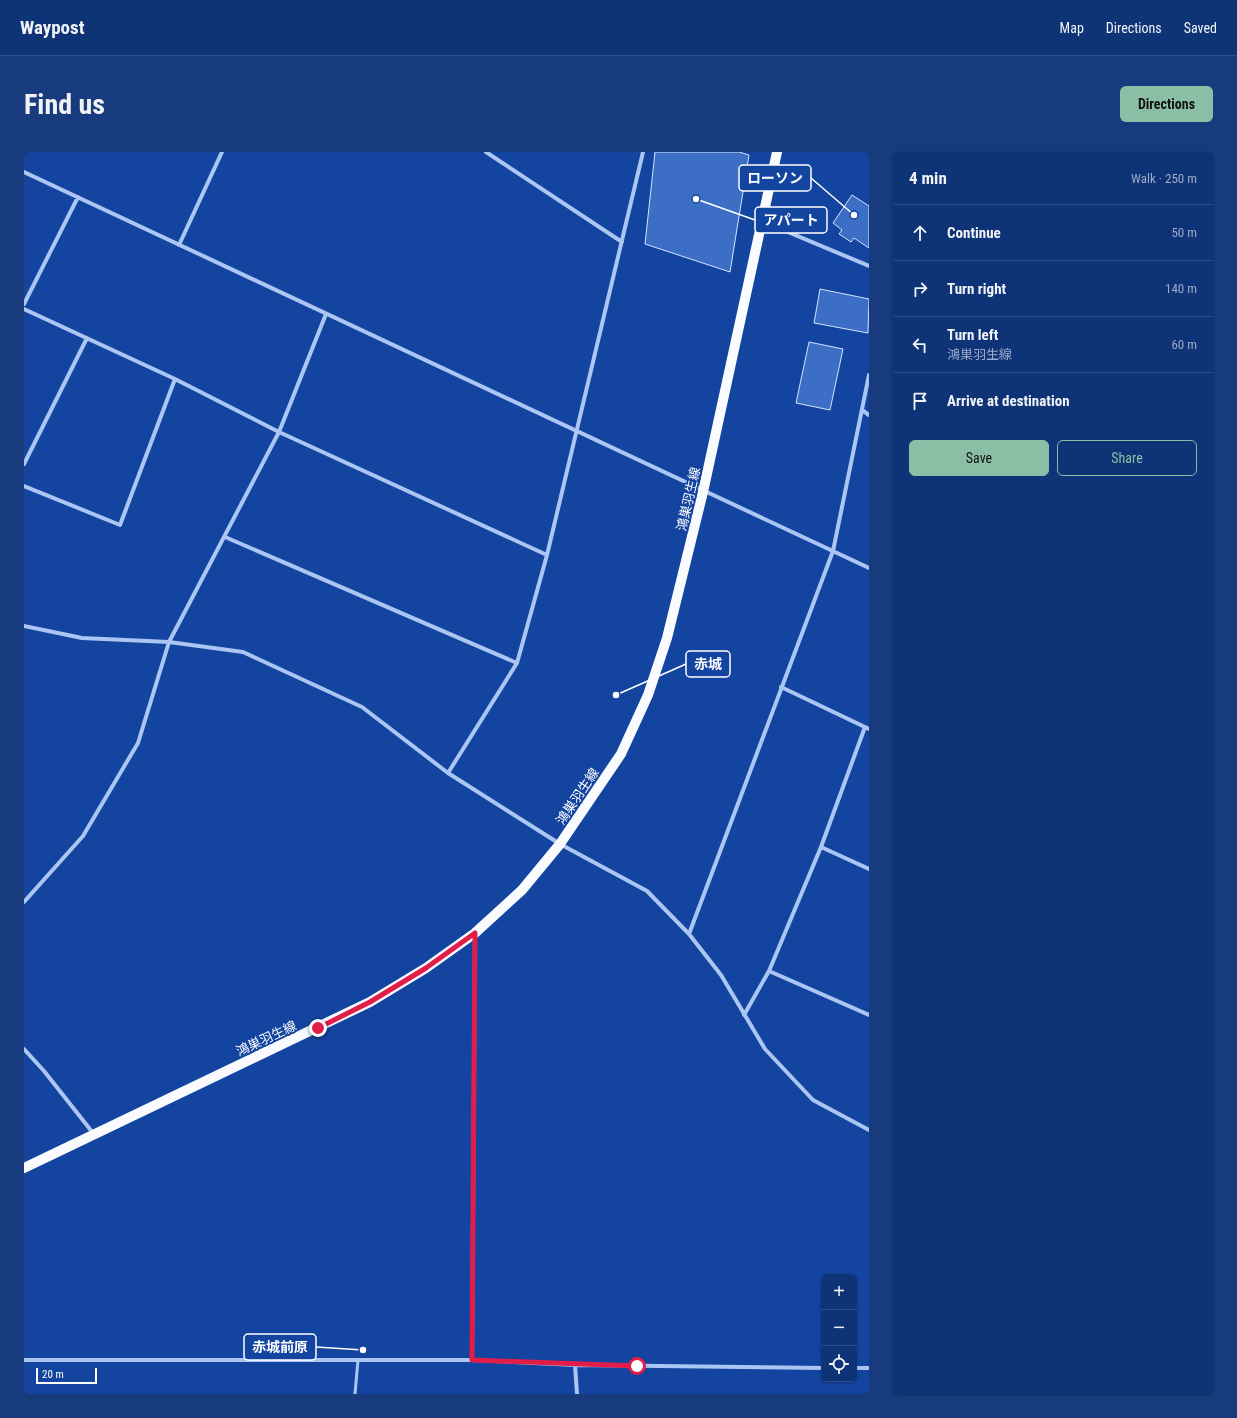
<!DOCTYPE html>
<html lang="en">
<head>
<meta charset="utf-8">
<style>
	body { margin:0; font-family:"Roboto Condensed","Noto Sans JP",sans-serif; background:#173b7c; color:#f1f3f6 }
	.controls { position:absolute; right:12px; bottom:12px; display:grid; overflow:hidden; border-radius:6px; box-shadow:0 1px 3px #0004 }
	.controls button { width:36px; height:36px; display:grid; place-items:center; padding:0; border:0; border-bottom:1px solid #2e4e89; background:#0e3377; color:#f1f3f6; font:20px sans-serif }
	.scale { position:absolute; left:12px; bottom:10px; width:61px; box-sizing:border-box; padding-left:4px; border:2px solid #fff; border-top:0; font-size:11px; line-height:14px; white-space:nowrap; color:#fff; -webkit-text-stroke:3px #13449f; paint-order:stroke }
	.stop { position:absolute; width:12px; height:12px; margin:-9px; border:3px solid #e11d48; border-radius:50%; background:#fff }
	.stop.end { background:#e11d48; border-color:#fff; box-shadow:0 1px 4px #0008 }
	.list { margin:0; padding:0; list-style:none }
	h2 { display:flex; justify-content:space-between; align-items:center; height:52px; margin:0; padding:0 16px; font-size:17px }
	h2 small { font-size:13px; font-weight:400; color:#9baac6 }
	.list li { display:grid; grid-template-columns:26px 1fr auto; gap:12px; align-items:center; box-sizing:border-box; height:56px; padding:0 16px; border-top:1px solid #2e4e89 }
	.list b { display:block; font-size:15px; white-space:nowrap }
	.list p { margin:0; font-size:13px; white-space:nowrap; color:#9baac6 }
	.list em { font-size:13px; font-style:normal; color:#9baac6 }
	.actions { display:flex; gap:8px; padding:12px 16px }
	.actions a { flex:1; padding:9px 0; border:1px solid #8abfa5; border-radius:6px; text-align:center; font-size:14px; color:#8abfa5 }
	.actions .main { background:#8abfa5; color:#111 }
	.icon { flex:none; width:22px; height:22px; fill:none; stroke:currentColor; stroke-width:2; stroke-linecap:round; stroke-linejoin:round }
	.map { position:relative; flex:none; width:845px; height:1242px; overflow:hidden; border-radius:6px }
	header { display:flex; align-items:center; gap:24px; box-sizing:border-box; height:56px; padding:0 20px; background:#0e3377; border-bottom:1px solid #2e4e89 }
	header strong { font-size:19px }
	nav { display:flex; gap:22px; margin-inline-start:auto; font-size:14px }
	.intro { display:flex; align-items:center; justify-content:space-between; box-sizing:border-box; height:96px; padding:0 24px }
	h1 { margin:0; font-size:28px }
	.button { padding:10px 18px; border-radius:6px; background:#8abfa5; color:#111; font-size:14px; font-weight:700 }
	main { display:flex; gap:24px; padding:0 24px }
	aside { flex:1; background:#0e3377; border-radius:6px; box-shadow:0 1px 3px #0004 }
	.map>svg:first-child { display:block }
	.building { fill:#3d6ec6; stroke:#d4e3fd }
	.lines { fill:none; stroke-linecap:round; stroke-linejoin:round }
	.lane { stroke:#acc6f4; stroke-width:3 }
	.street { stroke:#acc6f4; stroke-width:4 }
	.primary { stroke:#f9fbff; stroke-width:10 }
	.route { stroke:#e11d48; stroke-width:5 }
	.labels { text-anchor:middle; stroke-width:3.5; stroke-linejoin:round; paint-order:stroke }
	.street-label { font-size:13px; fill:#fff; stroke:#13449f }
	.leader { fill:none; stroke:#fff; stroke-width:1.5 }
	.callout-dot { fill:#fff; stroke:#13449f; stroke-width:1.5 }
	.callout { fill:#13449f; stroke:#fff; stroke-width:1.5 }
	.callout-label { font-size:14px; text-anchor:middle; font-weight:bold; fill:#fff }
</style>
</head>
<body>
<header>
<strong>Waypost</strong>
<nav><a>Map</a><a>Directions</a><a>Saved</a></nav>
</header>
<div class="intro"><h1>Find us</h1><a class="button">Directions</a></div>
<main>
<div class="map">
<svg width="845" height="1242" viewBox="0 0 845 1242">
	<rect width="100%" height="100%" fill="#13449f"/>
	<path class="building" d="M631,0H715L725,3L706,120L621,92Z
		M828,43L845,54V96L830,86L827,90L815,82L818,78L809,71Z
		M796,137L845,147L844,181L790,171Z
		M785,190L819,197L806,258L772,251Z"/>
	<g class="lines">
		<path class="lane" d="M331,1242L334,1208"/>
		<path class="street" d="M462,0L598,90
			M0,20L845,416
			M738,69L845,114
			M155,93L198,0
			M0,152L54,45
			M0,157L151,227L255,280L523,403
			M838,258L845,263
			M0,312L63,186
			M0,334L96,373L151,227
			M201,385L493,511
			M0,474L58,486L145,490L219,500L338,555L424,621L536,692L623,739L665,782L697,823L741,897L789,948L845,978
			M757,535L845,577
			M424,621L493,511L523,403L619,0
			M797,695L845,717
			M0,750L59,684L114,591L145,490L255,280L302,162
			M665,782L809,399L845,223
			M745,819L845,863
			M720,863L745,819L797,695L841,575
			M0,897L20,919L69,981
			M0,1208H448L551,1213L800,1216
			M448,1208L451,783
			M551,1213L553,1242
			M830,1216H845"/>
		<path class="primary" d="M0,1016L346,850L402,816L451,781L498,738L536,692L597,602L624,543L643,486L679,340L753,0"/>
	</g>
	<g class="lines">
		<path class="route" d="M294,876L346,850L402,816L451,781L448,1208L613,1214"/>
	</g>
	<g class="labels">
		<g class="street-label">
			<text transform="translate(664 347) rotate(-77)" y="5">鴻巣羽生線</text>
			<text transform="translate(553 644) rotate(-56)" y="5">鴻巣羽生線</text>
			<text transform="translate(242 886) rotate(-25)" y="5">鴻巣羽生線</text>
		</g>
	</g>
	<path class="leader" d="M830 63L787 26M672 47L731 68M592 543L662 512M339 1198L292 1195"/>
	<g class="callout-dot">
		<circle cx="830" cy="63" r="4"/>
		<circle cx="672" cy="47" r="4"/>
		<circle cx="592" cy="543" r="4"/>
		<circle cx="339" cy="1198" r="4"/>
	</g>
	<g class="callout">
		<rect x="715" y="13" width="72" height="26" rx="4"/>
		<rect x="731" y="55" width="72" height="26" rx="4"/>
		<rect x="662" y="499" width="44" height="26" rx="4"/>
		<rect x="220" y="1182" width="72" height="26" rx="4"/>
	</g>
	<g class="callout-label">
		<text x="751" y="31">ローソン</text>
		<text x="767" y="73">アパート</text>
		<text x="684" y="517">赤城</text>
		<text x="256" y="1200">赤城前原</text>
	</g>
</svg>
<div class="controls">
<button>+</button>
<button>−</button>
<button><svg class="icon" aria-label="locate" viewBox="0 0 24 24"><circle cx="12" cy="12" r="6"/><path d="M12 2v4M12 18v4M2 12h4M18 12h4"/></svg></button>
</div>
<div class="scale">20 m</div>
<div class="stop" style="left:613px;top:1214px"></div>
<div class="stop end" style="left:294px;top:876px"></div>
</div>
<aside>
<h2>4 min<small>Walk · 250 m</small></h2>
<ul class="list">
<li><svg class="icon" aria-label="ahead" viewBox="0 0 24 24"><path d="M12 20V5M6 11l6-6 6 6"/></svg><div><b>Continue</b></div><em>50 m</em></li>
<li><svg class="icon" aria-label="right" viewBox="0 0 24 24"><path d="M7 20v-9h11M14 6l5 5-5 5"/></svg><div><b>Turn right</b></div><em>140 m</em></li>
<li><svg class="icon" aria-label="left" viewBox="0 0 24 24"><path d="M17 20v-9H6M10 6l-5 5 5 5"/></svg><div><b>Turn left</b><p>鴻巣羽生線</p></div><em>60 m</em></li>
<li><svg class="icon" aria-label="arrive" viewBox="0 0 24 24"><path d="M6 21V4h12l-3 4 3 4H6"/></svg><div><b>Arrive at destination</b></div></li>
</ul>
<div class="actions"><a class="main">Save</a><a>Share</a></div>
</aside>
</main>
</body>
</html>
